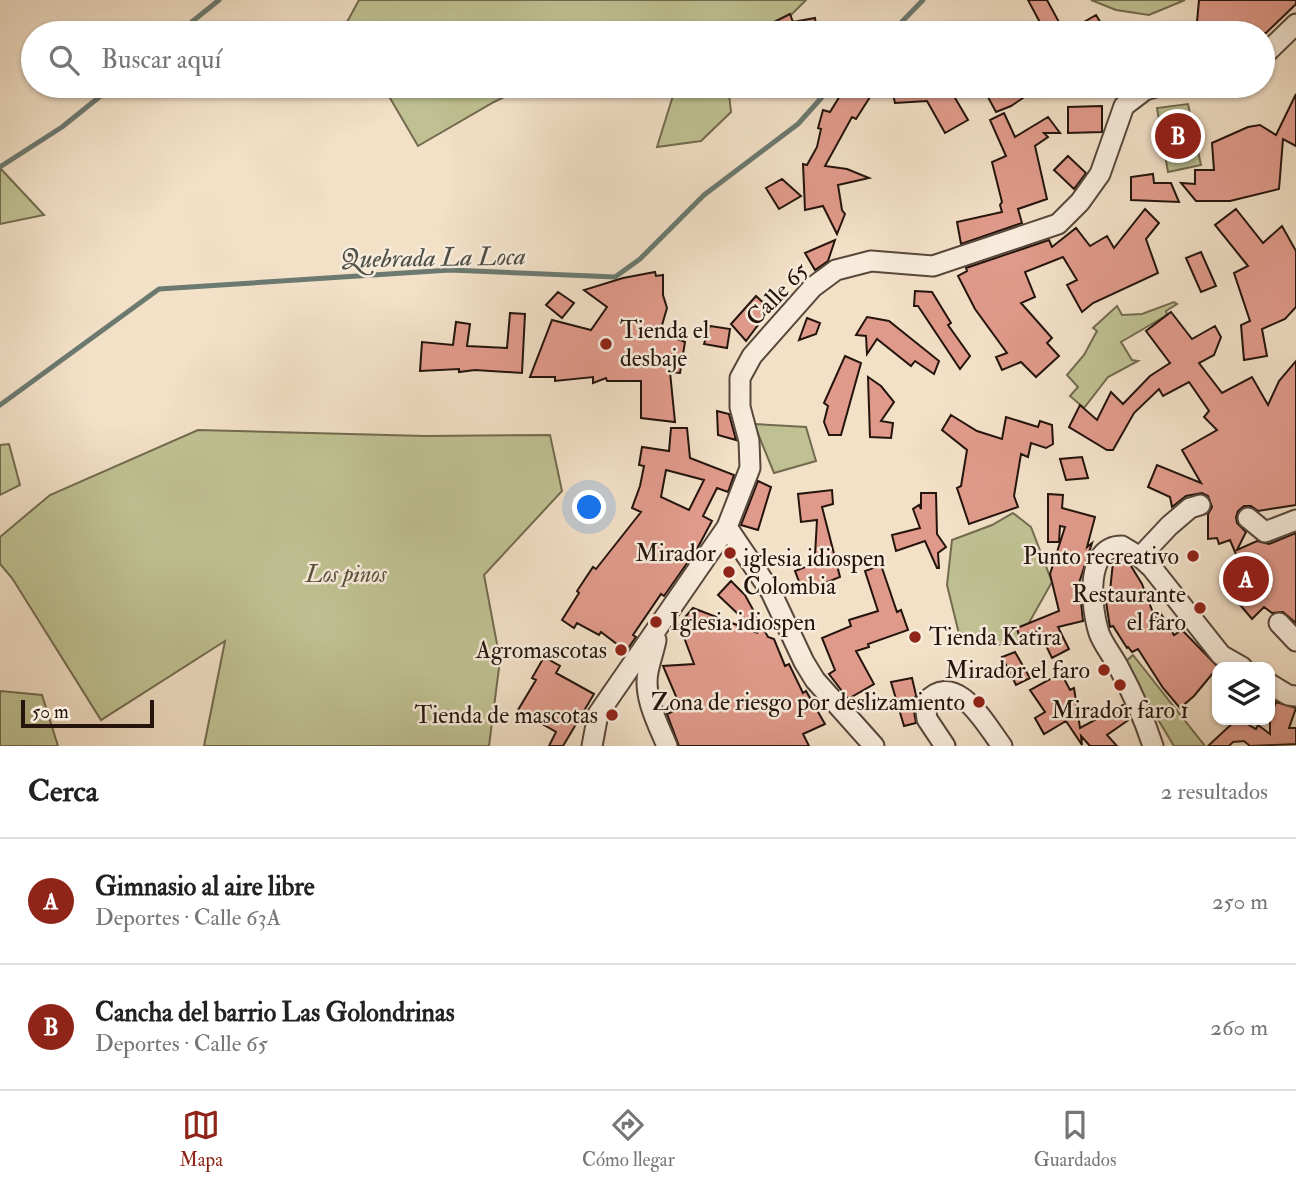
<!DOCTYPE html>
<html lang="es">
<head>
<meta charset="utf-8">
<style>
	body { margin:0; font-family:"IM FELL Double Pica",serif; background:#f6f6f6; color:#222 }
	.controls { position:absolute; right:21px; bottom:21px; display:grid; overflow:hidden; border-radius:14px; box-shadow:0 2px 5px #0004 }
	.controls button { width:63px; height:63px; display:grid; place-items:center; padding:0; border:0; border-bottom:2px solid #e0e0e0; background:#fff; color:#222; font:35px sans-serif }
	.scale { position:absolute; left:21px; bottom:18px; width:133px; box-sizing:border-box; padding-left:7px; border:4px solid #24140c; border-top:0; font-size:19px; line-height:24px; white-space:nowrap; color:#24140c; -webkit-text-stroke:5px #f7ebdb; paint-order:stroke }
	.you { position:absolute; left:590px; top:508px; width:24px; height:24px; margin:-18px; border:5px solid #fff; border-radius:50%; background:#1a73e8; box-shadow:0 0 0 10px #1a73e833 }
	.badge { display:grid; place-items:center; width:46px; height:46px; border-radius:50%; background:#8f2418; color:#fff; font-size:23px; font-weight:700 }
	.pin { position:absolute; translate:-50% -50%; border:4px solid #fff; box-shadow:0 2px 7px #0006 }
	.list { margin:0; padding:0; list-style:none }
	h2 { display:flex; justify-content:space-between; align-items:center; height:91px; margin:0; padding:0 28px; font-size:30px }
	h2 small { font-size:23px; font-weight:400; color:#767676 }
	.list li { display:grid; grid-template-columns:46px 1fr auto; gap:21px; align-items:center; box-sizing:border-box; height:126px; padding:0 28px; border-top:2px solid #e0e0e0 }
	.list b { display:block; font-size:26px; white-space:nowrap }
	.list p { margin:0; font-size:23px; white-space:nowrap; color:#767676 }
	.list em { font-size:23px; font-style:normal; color:#767676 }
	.icon { flex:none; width:38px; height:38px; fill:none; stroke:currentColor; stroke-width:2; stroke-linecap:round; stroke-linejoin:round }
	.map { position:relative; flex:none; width:1296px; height:746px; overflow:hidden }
	.search { position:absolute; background:#fff; box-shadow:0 2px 5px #0004; left:21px; right:21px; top:21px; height:77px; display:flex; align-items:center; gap:18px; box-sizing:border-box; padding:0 24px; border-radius:38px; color:#767676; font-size:26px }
	.sheet { height:343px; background:#fff }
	nav { display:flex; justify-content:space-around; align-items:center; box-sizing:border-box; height:98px; border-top:2px solid #e0e0e0; background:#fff; font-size:19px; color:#767676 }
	nav a { display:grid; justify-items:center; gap:4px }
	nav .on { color:#8f2418 }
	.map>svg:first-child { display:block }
	.green { fill:#bfc192; stroke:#726a4f; stroke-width:2 }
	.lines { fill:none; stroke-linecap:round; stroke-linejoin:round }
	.stream { stroke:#6b7970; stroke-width:5 }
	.building { fill:#e09a8b; stroke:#24140c; stroke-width:2; fill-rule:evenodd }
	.street-casing { stroke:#58473b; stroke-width:23 }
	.street { stroke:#f7ebdb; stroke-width:19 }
	.poi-dot { fill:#8f2418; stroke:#f7ebdb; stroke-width:2.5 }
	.labels { text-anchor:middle; stroke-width:5; stroke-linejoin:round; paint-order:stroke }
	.street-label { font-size:24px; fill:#24140c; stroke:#f7ebdb }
	.poi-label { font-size:24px; fill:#24140c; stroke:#f7ebdb; text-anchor:end }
	.park-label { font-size:24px; font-style:italic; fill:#5a513b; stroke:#f7ebdb }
	.water-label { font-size:26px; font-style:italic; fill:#4e4f46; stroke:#f7ebdb }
</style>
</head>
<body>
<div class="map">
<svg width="1296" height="746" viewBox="0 0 1296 746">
	<rect width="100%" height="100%" fill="#f2e0c7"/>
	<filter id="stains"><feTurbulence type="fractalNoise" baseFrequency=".00286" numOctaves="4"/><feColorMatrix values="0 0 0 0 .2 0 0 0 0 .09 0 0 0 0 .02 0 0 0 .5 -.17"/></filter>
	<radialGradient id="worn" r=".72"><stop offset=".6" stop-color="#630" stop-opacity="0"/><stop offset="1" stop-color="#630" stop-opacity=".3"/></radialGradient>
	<path class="green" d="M359,0H806L774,32L721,30V33H353L347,22Z
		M1091,0H1185L1149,15L1116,10Z
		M383,86H527L494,102L418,146Z
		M676,86H728L731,112L701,141L657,147Z
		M1188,104L1201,165L1168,172L1157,108Z
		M0,168L44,215L0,224Z
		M1174,302L1177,304L1166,311L1167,315L1121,342L1132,360L1138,361L1108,377L1084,408L1070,396L1078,387L1067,375L1084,355L1097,331L1093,328L1117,306L1122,315L1142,314Z
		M754,424L806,427L816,461L774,473Z
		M198,430L425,436L550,435L562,491L484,575L500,660L489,746H204L225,641L101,720L12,578L0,564V537L50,495Z
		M9,444L20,485L0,495V445Z
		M1013,513L1031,527L1052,582L1017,644L962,646L947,585L952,540L992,525Z
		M1133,655L1205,746H1174L1124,663Z
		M0,691L42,695L58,746H0Z"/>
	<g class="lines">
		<path class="stream" d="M178,33L219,0
			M891,33L923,0
			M0,167L62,127L113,86
			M0,405L159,289L450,270L615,277L640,259L704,195L798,124L832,86"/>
	</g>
	<path class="building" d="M1028,0H1047L1060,24L1045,32Z
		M1199,0H1296V4L1266,33H1196Z
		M790,14L793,22L815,18L817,33H771V26L775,25L774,22Z
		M1096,15L1107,33H1065Z
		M846,86H877L856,119L852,117L825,166L847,169L869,178L838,185L842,210L845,214L837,234L823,206L805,210L803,164L807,165L817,147L821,129L818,128L823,110L830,112Z
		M891,86H948L968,120L945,133L927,101L895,103Z
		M982,86H1041L1011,106L996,112Z
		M1296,94V146L1283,139L1279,189L1230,201H1196L1181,183L1195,184V170H1214L1212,143L1248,127L1260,125L1276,135Z
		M1102,106V132L1068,133V107Z
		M1004,113L1015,137L1048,117L1060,133H1044L1048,137L1035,146L1047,199L1018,209L1022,223L961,244L957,222L1002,212L1000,205L1002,202L992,162L1006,156L990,120Z
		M1068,156L1086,173L1074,189L1054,170Z
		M1153,174L1154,183H1171L1179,202L1131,200V177Z
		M782,179L801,196L779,209L766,188Z
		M1145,209L1159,223L1146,239L1158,273L1093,303L1082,312L1067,285L1077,280L1063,257L1025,272L1035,297L1021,303L1052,338L1047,343L1059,356L1036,377L1021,362L1002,370L996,357L1007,353L975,309L958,276L967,271L966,268L1049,240L1052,247L1076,228L1090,246L1107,236L1114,248Z
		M1236,209L1263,243L1282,226L1296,251V307L1285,319L1262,329L1267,356L1244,360L1241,325L1250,321L1234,273L1248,266L1215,225Z
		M835,240L828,261L815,270L805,253Z
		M1201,252L1216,286L1201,292L1186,258Z
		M655,272L656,276L663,275V295L667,308L660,332L685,342L680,373L670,372L675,422L641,418V381H607L606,378L593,383V377L555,381V377H530L552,320L591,330L607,307L584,290L623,278Z
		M915,291L932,292L951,323L948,325L970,356L960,369L918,306H914Z
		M558,292L574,303L562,318L546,305Z
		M756,296L770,309L746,341L731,324Z
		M1171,312L1192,339L1215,326L1221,337L1214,355L1199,363L1222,393L1252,377L1268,405L1279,381L1296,361V505L1258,511L1251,506H1244L1238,511L1236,517L1237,523L1246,532L1237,550L1257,541L1269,544L1296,533V623L1283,612L1272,613L1264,607L1252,619L1230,593L1244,584L1240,572L1243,571L1230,540L1219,544L1217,538L1208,539V514L1212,507L1208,496L1202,493L1186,496L1172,507L1170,497L1148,487L1157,465L1201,483L1182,450L1217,430L1204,417L1209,411L1189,382L1163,396L1159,389L1134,413L1113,450H1107L1069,427L1080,405L1097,420L1111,392L1123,404L1150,376L1170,363L1146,331Z
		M510,313L525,314L522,373L475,370L459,372V369L420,371L422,342L453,345L456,322L470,324L467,346L507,348Z
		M867,317L889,321L939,361L934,374L915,361L911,366L877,339L867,354L866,336L856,335Z
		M807,318L820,323L816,334L799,340Z
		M710,326L730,329L727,348L704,344Z
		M845,356L861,363L841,435H829L824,422L828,406L824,403Z
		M868,377L881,386L894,402L881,421L893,423L891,438L870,437Z
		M717,411L729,414L736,440L718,435Z
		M951,415L977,431L1002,439L1006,417L1038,427L1040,421L1052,425L1053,444L1046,448L1031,443L1028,457L1021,454L1014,496L1018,507L969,524L957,488L961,486L967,450L942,430Z
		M671,428H687L690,458L734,475L728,492L717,488L703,516L712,521L697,549L664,596L661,594L633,635L636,637L626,651L601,632L599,635L577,623L574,628L562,620L579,593L577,591L593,567L596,569L641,512L632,508L640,486L644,466L639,465L642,447L669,451ZM666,470L704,480L689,510L661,497Z
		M1082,457L1088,478L1066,480L1060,459Z
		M758,481L771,487L758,530L741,525Z
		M832,490L833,504L822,507L840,577L803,592L795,571L818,562L815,555L817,520L801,522L798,494Z
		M921,493H936L937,534L946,547L938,553L939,568H937L925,541L896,551L892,535L920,528L913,509L919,505L921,509Z
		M1048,494L1063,495L1062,508L1095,517L1087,547L1092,543L1079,583L1083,621L1058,627L1069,649L1052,658L1039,631L1019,636L1017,628L1059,611L1050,574L1065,527L1060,526L1059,542H1048Z
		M1120,559L1131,566L1142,584L1155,618L1161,614L1174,635L1182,630L1218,667L1194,696L1180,708L1163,688L1138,649L1132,652L1128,647L1127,648L1113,626L1110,627L1106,602L1109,601L1113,562Z
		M881,565L897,612L901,610L908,630L868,644L869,647L856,651L874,684L848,699L829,674L835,670L822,638L851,626L849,620L878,611L865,571Z
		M731,581L745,595L768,637L774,639L785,666L789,664L803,693L806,691L825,724L803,734L809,746H679L667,714L681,708L663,666L694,664L679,624L693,608L758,633L718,595Z
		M1015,652L1030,678L1016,685L1002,657Z
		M544,657L560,666L556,673L594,694L563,746H549L556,732L518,710L536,680L532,678Z
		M1061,673L1070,690L1074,688L1080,728L1123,705L1125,708L1130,719L1107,735L1117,746H1090L1081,736L1082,745L1066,721L1044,734L1035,718L1045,712L1030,690Z
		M912,678L916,695L913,705L916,723L904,726L891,682Z
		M1276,702L1296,708L1289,728H1296V744L1250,746L1244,741L1233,742L1229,746H1208L1236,720H1254L1249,725L1256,729L1258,725L1270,734V718Z"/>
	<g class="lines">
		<defs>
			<path id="street" d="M1263,56L1296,24
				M1248,518L1265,532L1296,520
				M727,527L771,592L804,662L815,680L874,746
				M1140,557L1169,526L1190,508L1200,505
				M1279,623L1296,641
				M656,640C654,651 650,661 648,672C643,697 658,724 667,746
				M1270,684L1288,695L1296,696
				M592,746L598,714L727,527L750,468L749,441L740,407V378L752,356L813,287L836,270L871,261L933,266L1058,224L1080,202L1100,174L1124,106L1145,90L1160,86
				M945,746L927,719L925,703C955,667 986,725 1002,746
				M1153,746C1144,718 1132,692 1118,666C1112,655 1103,644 1099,633C1091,608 1084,546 1122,546L1140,557L1152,568L1221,655L1242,667"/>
		</defs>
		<use href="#street" class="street-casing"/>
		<use href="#street" class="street"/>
	</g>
	<g class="poi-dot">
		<circle cx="606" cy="344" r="7"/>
		<circle cx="730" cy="553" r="7"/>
		<circle cx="1193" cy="556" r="7"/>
		<circle cx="729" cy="572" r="7"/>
		<circle cx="1200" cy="608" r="7"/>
		<circle cx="656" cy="622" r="7"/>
		<circle cx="915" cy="637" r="7"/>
		<circle cx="621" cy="650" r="7"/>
		<circle cx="1104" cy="670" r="7"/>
		<circle cx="1120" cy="685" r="7"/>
		<circle cx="979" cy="702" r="7"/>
		<circle cx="612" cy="715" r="7"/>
	</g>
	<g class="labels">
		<g class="street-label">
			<text transform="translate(777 294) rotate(-46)" y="8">Calle 65</text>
		</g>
		<g class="poi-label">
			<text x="620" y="338" text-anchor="start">Tienda el<tspan x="620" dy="28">desbaje</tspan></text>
			<text x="716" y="561">Mirador</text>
			<text x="1179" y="564">Punto recreativo</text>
			<text x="743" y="566" text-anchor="start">iglesia idiospen<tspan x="743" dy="28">Colombia</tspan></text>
			<text x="1186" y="602">Restaurante<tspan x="1186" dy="28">el faro</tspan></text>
			<text x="670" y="630" text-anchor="start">Iglesia idiospen</text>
			<text x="929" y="645" text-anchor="start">Tienda Katira</text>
			<text x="607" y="658">Agromascotas</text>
			<text x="1090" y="678">Mirador el faro</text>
			<text x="965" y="710">Zona de riesgo por deslizamiento</text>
			<text x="1120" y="718" text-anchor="middle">Mirador faro 1</text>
			<text x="598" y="723">Tienda de mascotas</text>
		</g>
		<g class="park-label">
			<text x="346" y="582">Los pinos</text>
		</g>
		<g class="water-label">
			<text transform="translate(433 257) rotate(-1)" y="9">Quebrada La Loca</text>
		</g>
	</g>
	<rect width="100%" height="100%" filter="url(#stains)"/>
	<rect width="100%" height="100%" fill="url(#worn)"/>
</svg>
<div class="controls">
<button><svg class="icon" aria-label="layers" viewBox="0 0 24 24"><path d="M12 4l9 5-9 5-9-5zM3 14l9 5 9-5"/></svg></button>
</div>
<div class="scale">50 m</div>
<div class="you"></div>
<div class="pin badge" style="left:1246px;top:579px">A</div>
<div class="pin badge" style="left:1178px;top:136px">B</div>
<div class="search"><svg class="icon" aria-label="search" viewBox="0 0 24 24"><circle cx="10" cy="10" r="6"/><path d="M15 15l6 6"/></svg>Buscar aquí</div>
</div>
<section class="sheet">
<h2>Cerca<small>2 resultados</small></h2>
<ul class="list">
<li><span class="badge">A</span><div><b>Gimnasio al aire libre</b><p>Deportes · Calle 63A</p></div><em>250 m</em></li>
<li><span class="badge">B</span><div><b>Cancha del barrio Las Golondrinas</b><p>Deportes · Calle 65</p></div><em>260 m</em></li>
</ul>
</section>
<nav>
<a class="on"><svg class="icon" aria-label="map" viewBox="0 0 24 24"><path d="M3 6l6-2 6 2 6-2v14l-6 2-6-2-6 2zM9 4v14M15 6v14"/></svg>Mapa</a>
<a><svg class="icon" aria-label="directions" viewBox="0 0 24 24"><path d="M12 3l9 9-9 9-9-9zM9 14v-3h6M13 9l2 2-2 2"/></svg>Cómo llegar</a>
<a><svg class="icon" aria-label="saved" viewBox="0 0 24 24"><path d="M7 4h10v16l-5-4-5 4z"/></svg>Guardados</a>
</nav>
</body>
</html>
